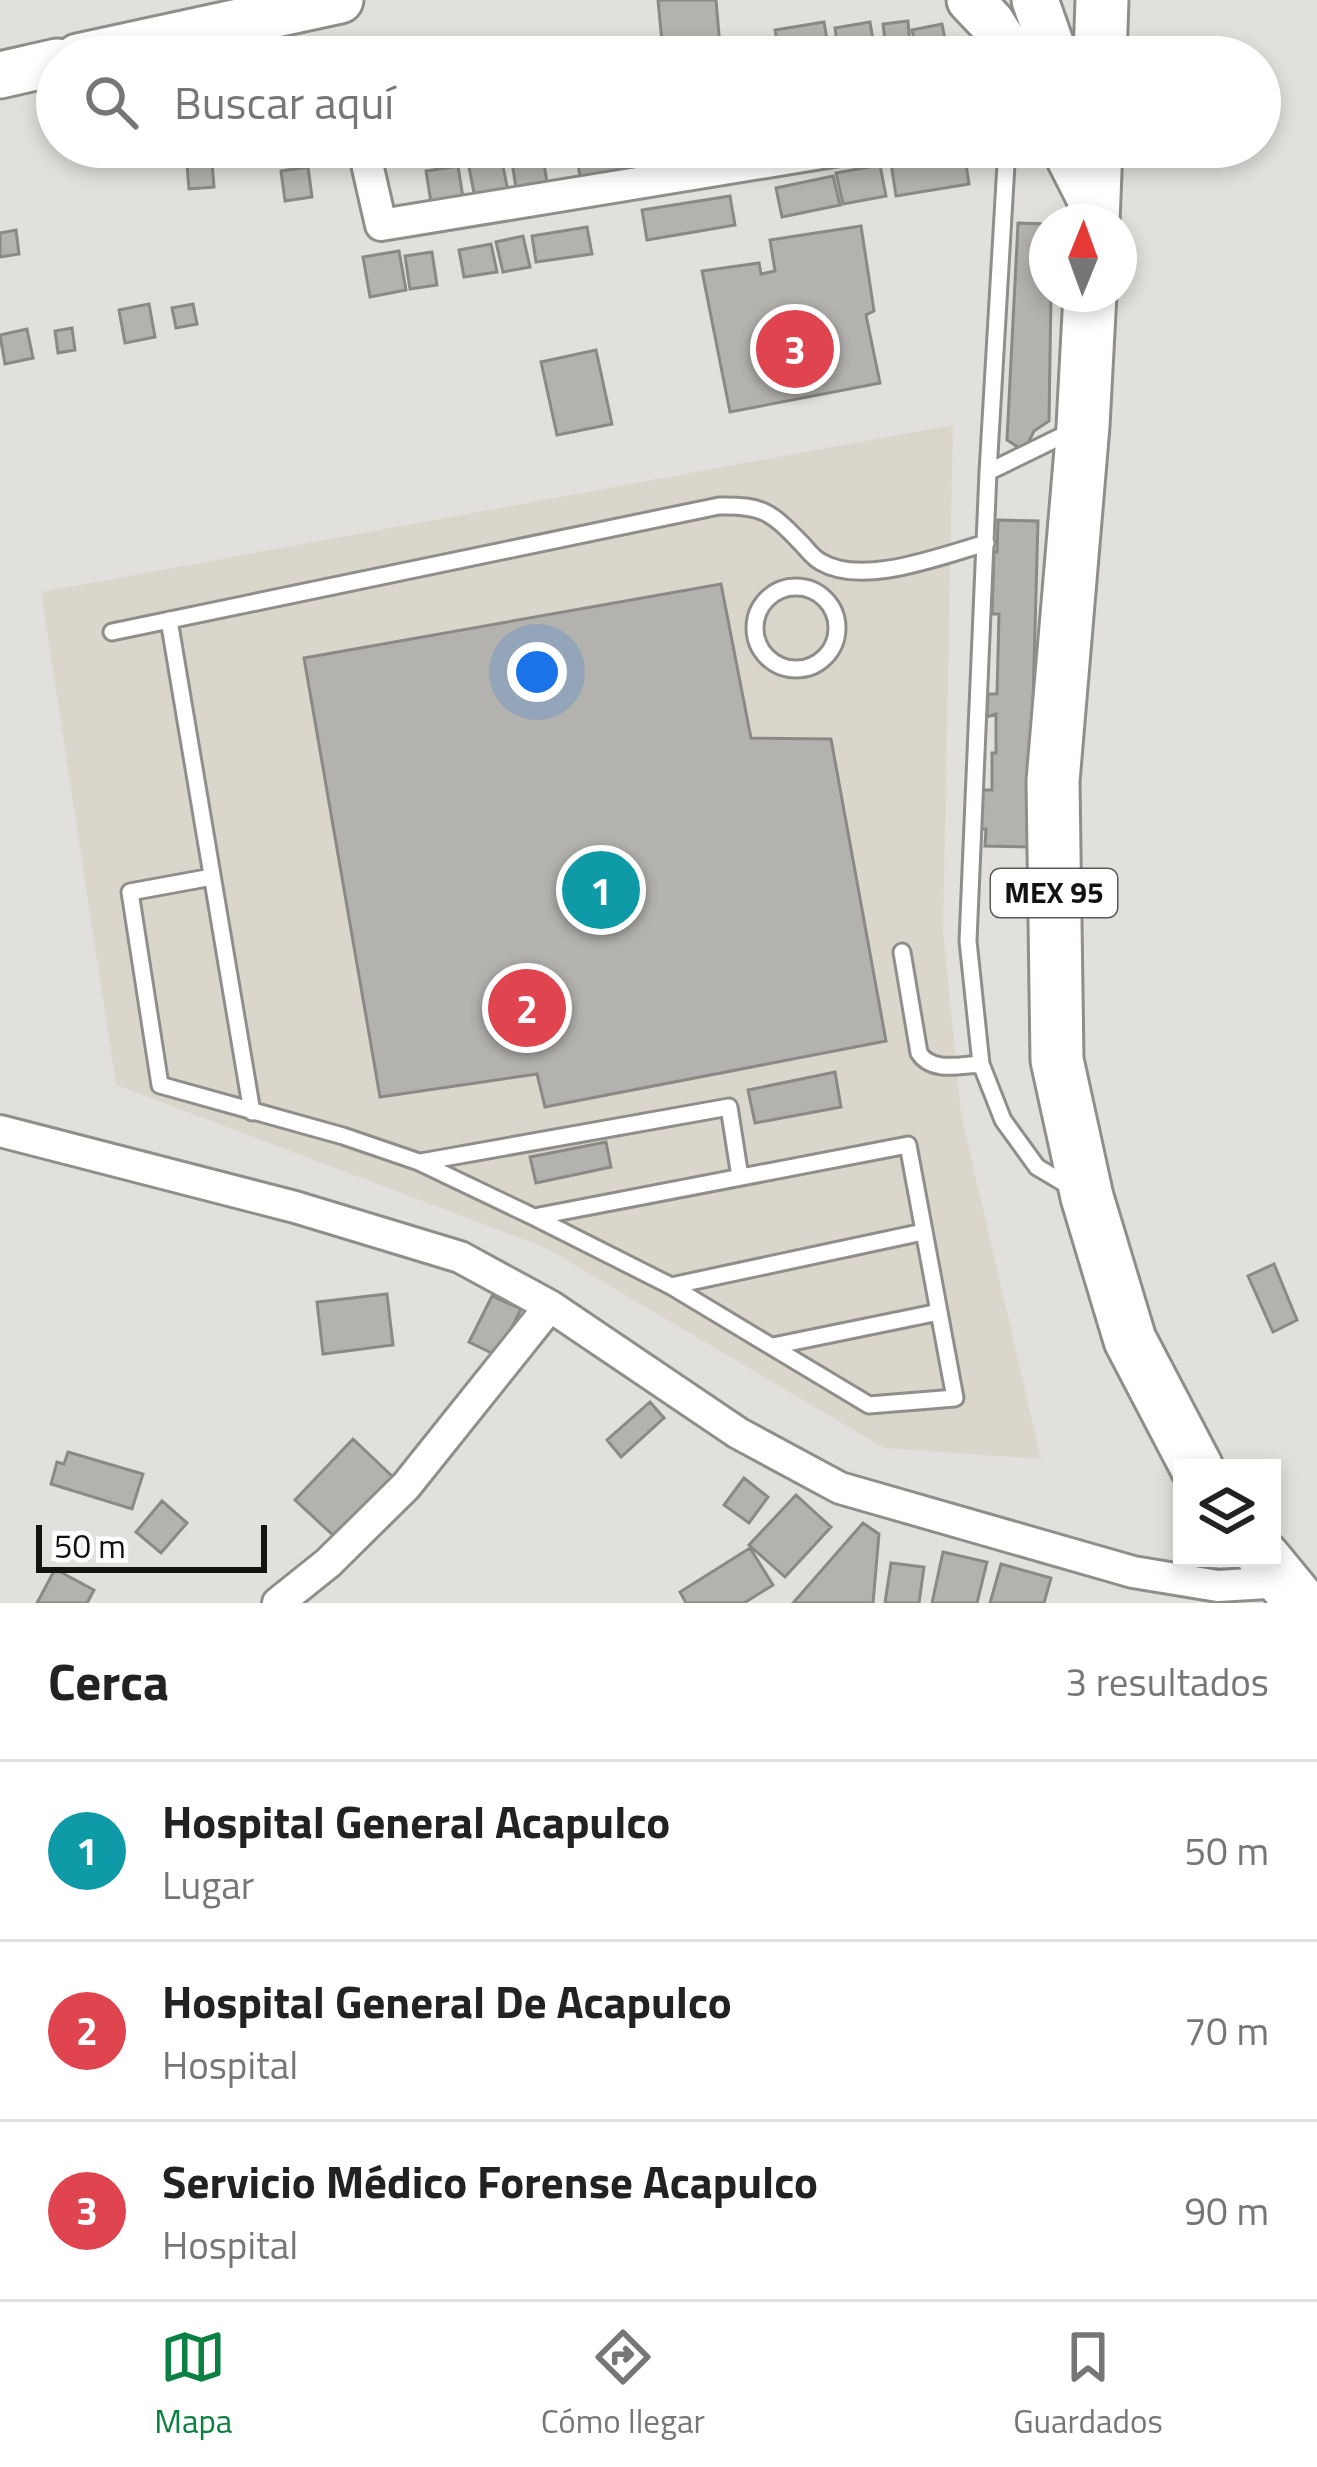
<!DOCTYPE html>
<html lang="es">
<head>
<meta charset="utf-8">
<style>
	body { margin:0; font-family:"Titillium Web",sans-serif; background:#f6f6f6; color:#222 }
	.controls { position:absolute; right:36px; bottom:36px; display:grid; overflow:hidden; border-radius:0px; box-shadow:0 6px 18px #0003 }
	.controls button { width:108px; height:108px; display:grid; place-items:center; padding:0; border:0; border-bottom:3px solid #e0e0e0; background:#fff; color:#222; font:60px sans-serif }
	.compass { position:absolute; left:1029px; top:204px; width:108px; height:108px; border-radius:50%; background:#fff; box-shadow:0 6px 18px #0003; rotate:1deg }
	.scale { position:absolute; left:36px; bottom:30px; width:231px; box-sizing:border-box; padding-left:12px; border:6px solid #131211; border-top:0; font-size:33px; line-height:42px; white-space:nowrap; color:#131211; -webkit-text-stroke:9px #fff; paint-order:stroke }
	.you { position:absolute; left:537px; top:672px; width:42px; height:42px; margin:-30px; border:9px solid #fff; border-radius:50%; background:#1a73e8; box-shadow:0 0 0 18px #1a73e833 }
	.badge { display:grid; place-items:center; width:78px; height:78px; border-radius:50%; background:#0b8043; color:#fff; font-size:39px; font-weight:700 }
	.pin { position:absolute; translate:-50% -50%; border:6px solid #fff; box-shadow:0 3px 12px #0006 }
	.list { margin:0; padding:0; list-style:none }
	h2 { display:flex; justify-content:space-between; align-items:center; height:156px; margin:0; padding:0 48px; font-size:51px }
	h2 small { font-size:39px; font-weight:400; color:#767676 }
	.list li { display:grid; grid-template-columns:78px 1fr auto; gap:36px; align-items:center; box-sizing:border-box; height:180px; padding:0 48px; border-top:3px solid #e0e0e0 }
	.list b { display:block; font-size:45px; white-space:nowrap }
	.list p { margin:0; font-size:39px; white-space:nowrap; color:#767676 }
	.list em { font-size:39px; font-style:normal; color:#767676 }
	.icon { flex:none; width:66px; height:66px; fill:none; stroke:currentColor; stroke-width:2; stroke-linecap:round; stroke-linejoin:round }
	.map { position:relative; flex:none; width:1317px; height:1603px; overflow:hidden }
	.search { position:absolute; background:#fff; box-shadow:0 6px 18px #0003; left:36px; right:36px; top:36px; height:132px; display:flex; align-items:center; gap:30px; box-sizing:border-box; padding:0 42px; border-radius:66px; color:#767676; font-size:45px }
	.sheet { height:696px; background:#fff }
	nav { display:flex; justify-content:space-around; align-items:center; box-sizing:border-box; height:168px; border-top:3px solid #e0e0e0; background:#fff; font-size:33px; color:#767676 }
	nav a { display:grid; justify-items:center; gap:6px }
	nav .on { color:#0b8043 }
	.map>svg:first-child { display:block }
	.built { fill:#dbd6cb }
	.building { fill:#b3b2ae; stroke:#8a8985; stroke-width:3 }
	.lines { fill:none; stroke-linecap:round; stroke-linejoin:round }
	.lane-casing { stroke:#908e8a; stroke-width:21 }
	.street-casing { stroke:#908e8a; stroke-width:36 }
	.secondary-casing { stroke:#908e8a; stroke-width:51 }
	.primary-casing { stroke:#908e8a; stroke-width:57 }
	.lane { stroke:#fff; stroke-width:15 }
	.street { stroke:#fff; stroke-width:30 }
	.secondary { stroke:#fff; stroke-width:45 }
	.primary { stroke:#fff; stroke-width:51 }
	.labels { text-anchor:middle; stroke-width:10; stroke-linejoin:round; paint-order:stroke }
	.shield { fill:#fff; stroke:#5a5958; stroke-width:3 }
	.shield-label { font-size:30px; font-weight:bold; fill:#131211 }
</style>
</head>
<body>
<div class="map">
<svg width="1317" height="1603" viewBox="0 0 1317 1603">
	<rect width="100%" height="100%" fill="#e2e0dc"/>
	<path class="built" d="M953,425L943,930L961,1114L1041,1459L884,1448L546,1248L116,1085L41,592Z"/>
	<path class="building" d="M658,0H716L720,46L663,53Z
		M908,21L911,57H887L883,24Z
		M824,22L830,57H780L775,30Z
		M870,22L876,57H839L835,28Z
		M942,24L948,55L918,57L912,30Z
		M465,147H499L508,191L475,198Z
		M575,147H628L632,173L581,182Z
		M633,147H669L672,167L638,173Z
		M542,151L548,189L517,194L511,156Z
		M964,151L969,184L896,196L891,163Z
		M212,162L214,187L189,189L187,165Z
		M880,165L886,196L843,204L836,173Z
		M458,166L464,204L432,209L426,171Z
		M308,167L312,197L285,201L281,171Z
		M833,176L840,205L782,217L776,188Z
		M730,196L735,225L647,240L642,210Z
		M1018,223L1047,224V294H1051L1049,421L1034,431L1024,451L1007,440Z
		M861,226L874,311L866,315L880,383L730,412L702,271L759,263L761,274L775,271L770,240Z
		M587,227L592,254L536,262L532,236Z
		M16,230L19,254L0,257V233Z
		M523,236L530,267L503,272L496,242Z
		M491,244L497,272L464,277L459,250Z
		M399,251L406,290L370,297L363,257Z
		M432,252L437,285L410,289L405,256Z
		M149,304L155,337L125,343L119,310Z
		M193,304L197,324L176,328L172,308Z
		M72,328L75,350L58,353L55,331Z
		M27,329L33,358L5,364L0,335Z
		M596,350L612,424L557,435L541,362Z
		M998,520L1038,521L1029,847L985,846L986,829H977L980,790H992V753H996V714L987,717L988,694H997L999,614H992L994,552H997Z
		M721,584L751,738L831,739L886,1041L545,1107L537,1074L380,1097L304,658Z
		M835,1072L841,1107L755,1123L748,1090Z
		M606,1142L611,1167L536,1183L530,1157Z
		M1274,1264L1297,1320L1273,1332L1248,1276Z
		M387,1294L393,1345L323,1354L317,1302Z
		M492,1296L521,1309L498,1356L469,1342Z
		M650,1402L664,1418L621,1457L607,1440Z
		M353,1439L393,1477L336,1538L295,1500Z
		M68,1452L143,1474L132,1509L51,1484L57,1462L64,1464Z
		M744,1478L768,1497L749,1523L724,1505Z
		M796,1495L831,1527L785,1577L749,1545Z
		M162,1501L187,1523L161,1553L136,1532Z
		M863,1523L879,1534L873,1603H793Z
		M750,1548L773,1585L744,1603H686L680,1592Z
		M943,1552L987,1562L977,1603H932Z
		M891,1563L924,1567L919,1603H885Z
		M1001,1564L1051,1578L1044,1603H990Z
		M55,1569L94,1590L87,1603H37Z"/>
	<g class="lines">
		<defs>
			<path id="lane" d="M1007,147L988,472L968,941L981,1064L1003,1120L1037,1167L1074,1189
				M988,472L1072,431
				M755 628a41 41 0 1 1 82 0a41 41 0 1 1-82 0Z
				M169,620L252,1112
				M112,632L719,506C763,505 771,512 801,543C807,549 813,558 821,562C863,587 943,555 986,543
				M212,877L130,892L160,1085L343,1136L419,1162L534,1217L671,1286L869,1405L955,1398L908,1145L534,1217
				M902,952L919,1053C932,1073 960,1065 981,1064
				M421,1162L729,1107L740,1177
				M671,1286L923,1232
				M773,1346L939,1312"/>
			<path id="street" d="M365,155L381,225L858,147
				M0,1131L295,1207L460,1257L550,1306L738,1433L840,1488L1133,1572L1218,1586L1282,1582
				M278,1603L328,1563L406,1486L550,1306"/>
			<path id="secondary" d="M970,0L991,22L1013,57
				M1035,0L1055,57
				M78,57L340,0
				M0,75L57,62
				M1064,147L1094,206"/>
			<path id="primary" d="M1100,57L1102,0
				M1093,222L1096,147
				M1090,294L1083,426L1053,781L1057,1060L1087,1197L1130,1340L1197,1468
				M1264,1558L1301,1603"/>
		</defs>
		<use href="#lane" class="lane-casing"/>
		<use href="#street" class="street-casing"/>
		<use href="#secondary" class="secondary-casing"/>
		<use href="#primary" class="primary-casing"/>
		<use href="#lane" class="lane"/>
		<use href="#street" class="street"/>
		<use href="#secondary" class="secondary"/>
		<use href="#primary" class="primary"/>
	</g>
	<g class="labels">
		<rect class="shield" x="991" y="869" width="126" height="48" rx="9"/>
		<g class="shield-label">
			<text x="1054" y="903">MEX 95</text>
		</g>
	</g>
</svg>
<div class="controls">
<button><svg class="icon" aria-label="layers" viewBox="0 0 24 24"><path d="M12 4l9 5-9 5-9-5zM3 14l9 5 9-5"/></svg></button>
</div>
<svg class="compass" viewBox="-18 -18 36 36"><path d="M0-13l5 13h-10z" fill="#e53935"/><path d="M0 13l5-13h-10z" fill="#767676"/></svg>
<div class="scale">50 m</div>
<div class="you"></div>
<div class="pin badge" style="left:601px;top:890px;background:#0f9aa8">1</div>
<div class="pin badge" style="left:527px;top:1008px;background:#e0444e">2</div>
<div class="pin badge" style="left:795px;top:349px;background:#e0444e">3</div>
<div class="search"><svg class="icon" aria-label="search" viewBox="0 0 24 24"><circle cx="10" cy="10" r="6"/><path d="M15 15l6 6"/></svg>Buscar aquí</div>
</div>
<section class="sheet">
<h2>Cerca<small>3 resultados</small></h2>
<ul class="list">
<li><span class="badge" style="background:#0f9aa8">1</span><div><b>Hospital General Acapulco</b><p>Lugar</p></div><em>50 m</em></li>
<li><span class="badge" style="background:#e0444e">2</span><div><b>Hospital General De Acapulco</b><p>Hospital</p></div><em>70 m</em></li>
<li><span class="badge" style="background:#e0444e">3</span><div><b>Servicio Médico Forense Acapulco</b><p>Hospital</p></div><em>90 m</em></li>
</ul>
</section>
<nav>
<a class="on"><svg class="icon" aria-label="map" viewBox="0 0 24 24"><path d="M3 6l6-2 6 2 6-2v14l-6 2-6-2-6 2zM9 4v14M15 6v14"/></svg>Mapa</a>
<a><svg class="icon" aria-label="directions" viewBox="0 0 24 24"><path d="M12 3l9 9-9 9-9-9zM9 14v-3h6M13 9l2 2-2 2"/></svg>Cómo llegar</a>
<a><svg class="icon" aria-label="saved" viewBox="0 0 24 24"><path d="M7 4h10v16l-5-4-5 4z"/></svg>Guardados</a>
</nav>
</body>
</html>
